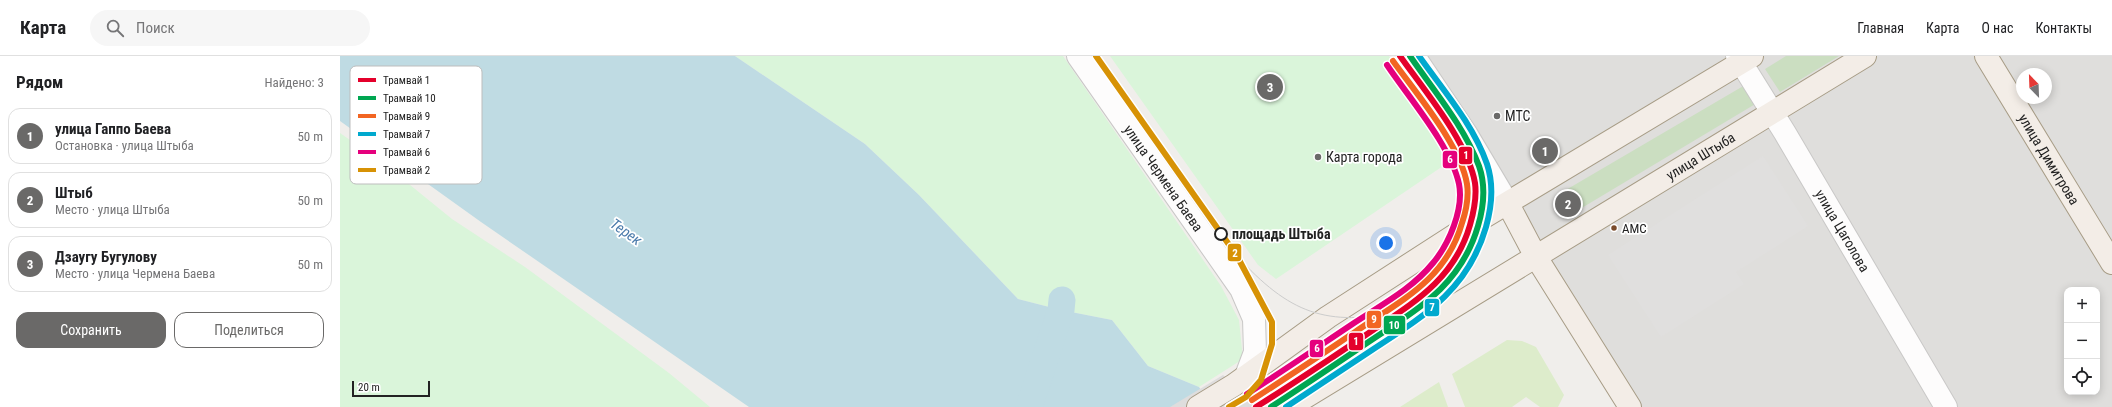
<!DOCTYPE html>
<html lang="ru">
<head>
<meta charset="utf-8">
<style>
	body { margin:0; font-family:"Roboto Condensed",sans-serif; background:#f6f6f6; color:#202124 }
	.controls { position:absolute; right:12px; bottom:12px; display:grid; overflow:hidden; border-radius:8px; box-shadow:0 2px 10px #0003 }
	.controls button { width:36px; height:36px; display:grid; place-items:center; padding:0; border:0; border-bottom:1px solid #e0e0e0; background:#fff; color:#202124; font:20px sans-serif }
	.compass { position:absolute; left:1676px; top:12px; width:36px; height:36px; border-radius:50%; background:#fff; box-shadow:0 2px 10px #0003; rotate:337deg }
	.scale { position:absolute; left:12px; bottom:10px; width:78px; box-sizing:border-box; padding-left:4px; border:2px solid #222; border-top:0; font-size:11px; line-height:14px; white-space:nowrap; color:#222; -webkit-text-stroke:3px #fff; paint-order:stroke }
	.you { position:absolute; left:1046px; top:187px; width:14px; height:14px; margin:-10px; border:3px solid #fff; border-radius:50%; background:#1a73e8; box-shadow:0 0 0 6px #1a73e833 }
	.badge { display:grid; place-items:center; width:26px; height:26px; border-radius:50%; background:#6a6968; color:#fff; font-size:13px; font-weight:700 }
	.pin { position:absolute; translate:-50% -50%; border:2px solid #fff; box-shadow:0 1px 4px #0006 }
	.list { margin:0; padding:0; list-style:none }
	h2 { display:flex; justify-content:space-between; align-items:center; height:52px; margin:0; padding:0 16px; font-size:17px }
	h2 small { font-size:13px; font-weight:400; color:#757577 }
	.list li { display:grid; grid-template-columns:26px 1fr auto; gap:12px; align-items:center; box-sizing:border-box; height:56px; margin:0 8px 8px; padding:0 8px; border:1px solid #e0e0e0; border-radius:12px }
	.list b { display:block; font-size:15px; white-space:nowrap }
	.list p { margin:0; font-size:13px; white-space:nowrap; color:#757577 }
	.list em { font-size:13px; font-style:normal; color:#757577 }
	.actions { display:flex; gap:8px; padding:12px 16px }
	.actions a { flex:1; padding:9px 0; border:1px solid #6a6968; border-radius:12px; text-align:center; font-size:14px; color:#6a6968 }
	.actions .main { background:#6a6968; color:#fff }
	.icon { flex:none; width:22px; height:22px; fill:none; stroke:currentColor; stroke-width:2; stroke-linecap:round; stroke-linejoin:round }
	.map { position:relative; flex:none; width:1772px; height:351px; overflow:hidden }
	header { display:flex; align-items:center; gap:24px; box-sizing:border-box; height:56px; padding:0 20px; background:#fff; border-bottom:1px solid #e0e0e0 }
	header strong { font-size:19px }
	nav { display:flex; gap:22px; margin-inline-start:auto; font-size:14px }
	.search { width:280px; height:36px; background:#f6f6f6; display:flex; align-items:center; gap:10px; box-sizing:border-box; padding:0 14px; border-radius:22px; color:#757577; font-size:15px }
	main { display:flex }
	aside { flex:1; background:#fff }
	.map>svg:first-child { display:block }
	.residential { fill:#dfdedc; fill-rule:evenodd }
	.grass { fill:#ddeccb }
	.forest { fill:#cbdec1 }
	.park { fill:#daf5da }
	.parking { fill:#e0dfde }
	.water { fill:#bfdbe3 }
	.pier { fill:#dedddd }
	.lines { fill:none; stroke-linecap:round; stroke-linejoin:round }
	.canal { stroke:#bfdbe3; stroke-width:27 }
	.minor-casing { stroke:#c9c8c7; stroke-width:24 }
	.major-casing { stroke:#a79c86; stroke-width:24 }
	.minor { stroke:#fdfcfc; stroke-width:22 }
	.major { stroke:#f3ede7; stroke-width:22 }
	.tram { stroke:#ccc; stroke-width:1 }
	.tram-1-casing { stroke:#fff; stroke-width:9 }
	.tram-2-casing { stroke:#fff; stroke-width:9 }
	.tram-3-casing { stroke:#fff; stroke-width:9 }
	.tram-4-casing { stroke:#fff; stroke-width:9 }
	.tram-5-casing { stroke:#fff; stroke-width:9 }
	.tram-6-casing { stroke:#fff; stroke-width:9 }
	.tram-1 { stroke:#e4002b; stroke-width:6 }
	.tram-2 { stroke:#00a651; stroke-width:6 }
	.tram-3 { stroke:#f26522; stroke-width:6 }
	.tram-4 { stroke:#00a9ce; stroke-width:6 }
	.tram-5 { stroke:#e5007d; stroke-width:6 }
	.tram-6 { stroke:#d79205; stroke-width:6 }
	.poi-dot { fill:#6a6968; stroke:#fff; stroke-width:1.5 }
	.bus-dot { fill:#7a4b2a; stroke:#fff; stroke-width:1.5 }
	.stop-dot { fill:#fff; stroke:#222; stroke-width:2 }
	.labels { text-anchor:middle; stroke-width:3.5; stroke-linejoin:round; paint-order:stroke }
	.bus-label { font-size:13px; fill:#222; stroke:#fff; text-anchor:start }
	.poi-label { font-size:14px; fill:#222; stroke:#fff; text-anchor:start }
	.street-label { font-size:14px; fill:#222; stroke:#fff }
	.stop-label { font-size:14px; font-weight:bold; fill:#222; stroke:#fff; text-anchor:start }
	.water-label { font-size:15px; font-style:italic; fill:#4a7aab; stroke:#fff }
	.key { fill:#fff; stroke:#bdbdbd; stroke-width:1 }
	.key-label { font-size:11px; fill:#222 }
	.line-badge { stroke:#fff; stroke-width:1.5 }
	.badge-label { font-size:11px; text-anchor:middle; font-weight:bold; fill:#fff }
</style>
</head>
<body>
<header>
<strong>Карта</strong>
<div class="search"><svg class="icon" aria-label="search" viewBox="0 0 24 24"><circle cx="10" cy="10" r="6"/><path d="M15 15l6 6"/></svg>Поиск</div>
<nav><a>Главная</a><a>Карта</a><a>О нас</a><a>Контакты</a></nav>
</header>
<main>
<aside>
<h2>Рядом<small>Найдено: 3</small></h2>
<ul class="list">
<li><span class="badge">1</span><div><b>улица Гаппо Баева</b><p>Остановка · улица Штыба</p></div><em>50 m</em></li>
<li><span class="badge">2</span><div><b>Штыб</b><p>Место · улица Штыба</p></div><em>50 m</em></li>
<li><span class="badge">3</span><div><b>Дзаугу Бугулову</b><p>Место · улица Чермена Баева</p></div><em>50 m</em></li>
</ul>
<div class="actions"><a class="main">Сохранить</a><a>Поделиться</a></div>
</aside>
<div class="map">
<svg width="1772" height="351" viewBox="0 0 1772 351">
	<rect width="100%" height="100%" fill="#f0eeeb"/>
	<path class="residential" d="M1074,0H1772V351H1290ZM1682,18H1706V42H1682ZM1727,234H1757V336H1727Z"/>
	<path class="grass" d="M1167,284L1182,285L1196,291L1224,339L1218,351H1200L1186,341L1172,351H1125L1112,318Z
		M1099,326L1108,351H1060Z"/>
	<path class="forest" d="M1446,0H1499L1440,36L1425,13Z
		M1405,29L1417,47L1230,159L1219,138Z"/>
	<path class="park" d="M395,0H723L881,230L899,264L903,303L859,331L808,310L772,264L721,254L678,243L579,139L525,88Z
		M770,0H1049L1108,88L1106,108L936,223L918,209Z
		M0,77L43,107L112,163L185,211L329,317L370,351H0Z"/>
	<path class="parking" d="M1423,100L1468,170L1396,216L1404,228L1321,281L1268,199Z"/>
	<path class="water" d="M0,0H395L525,88L579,139L678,243L721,254L772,264L808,310L859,331L873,351H409L141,166L0,65Z"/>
	<path class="pier" d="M883,319L917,351H830Z"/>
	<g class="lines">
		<path class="canal" d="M689,351L721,254L722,244"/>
		<defs>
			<g id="minor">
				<path id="s1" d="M738,0L901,233L914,263L915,296L906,320"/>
				<path d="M1074,0L1127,79L1168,148"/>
				<path id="s2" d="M1397,0L1445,77L1606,351"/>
			</g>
			<g id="major">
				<path id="s3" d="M1646,0L1772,207"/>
				<path d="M1168,148L1196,201L1290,351"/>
				<path d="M858,351L894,329L988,261L1129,170L1412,0"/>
				<path id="s4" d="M949,351L1525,0"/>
			</g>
		</defs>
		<use href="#minor" class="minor-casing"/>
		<use href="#major" class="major-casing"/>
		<use href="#minor" class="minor"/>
		<use href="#major" class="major"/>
		<path class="tram" d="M897,200C949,257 986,272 1062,255"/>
		<defs>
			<path id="tram-1" d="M916,351C951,329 985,306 1020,283C1067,250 1113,228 1130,169C1134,155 1137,141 1135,127C1128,86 1084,34 1060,0"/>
			<path id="tram-2" d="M931,351C962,331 993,310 1024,289C1074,255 1120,232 1138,170C1144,150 1146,130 1139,110C1124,70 1094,35 1070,0"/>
			<path id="tram-3" d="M912,344C946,322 981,299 1015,276C1060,245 1106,224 1122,167C1126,155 1129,141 1127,128C1121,90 1076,37 1053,5"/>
			<path id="tram-4" d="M946,351C975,332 1003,313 1032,294C1084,260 1128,234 1146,171C1152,150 1154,129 1147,108C1133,68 1103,34 1079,0"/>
			<path id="tram-5" d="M907,338C943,315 978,291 1014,267C1041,249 1072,233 1093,207C1109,188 1124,153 1119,128C1111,90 1069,42 1047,9"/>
			<path id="tram-6" d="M756,0L897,200L932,266V288L921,324L906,341L889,351"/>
		</defs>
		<use href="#tram-1" class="tram-1-casing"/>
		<use href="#tram-2" class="tram-2-casing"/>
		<use href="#tram-3" class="tram-3-casing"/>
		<use href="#tram-4" class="tram-4-casing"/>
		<use href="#tram-5" class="tram-5-casing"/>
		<use href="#tram-6" class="tram-6-casing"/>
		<use href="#tram-1" class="tram-1"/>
		<use href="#tram-2" class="tram-2"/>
		<use href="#tram-3" class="tram-3"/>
		<use href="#tram-4" class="tram-4"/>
		<use href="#tram-5" class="tram-5"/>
		<use href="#tram-6" class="tram-6"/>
	</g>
	<g class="poi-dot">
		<circle cx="1157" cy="60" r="4"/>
		<circle cx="978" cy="101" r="4"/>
	</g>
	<circle class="bus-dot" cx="1274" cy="172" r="3.5"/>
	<circle class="stop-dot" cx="881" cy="178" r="6"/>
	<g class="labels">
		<g class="bus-label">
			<text x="1282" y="177">АМС</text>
		</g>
		<g class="poi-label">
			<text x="1165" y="65">МТС</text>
			<text x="986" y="106">Карта города</text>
		</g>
		<g class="street-label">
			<text dy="5" stroke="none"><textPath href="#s4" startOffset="482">улица Штыба</textPath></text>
			<text dy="5" stroke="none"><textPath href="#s3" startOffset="121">улица Димитрова</textPath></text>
			<text dy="5" stroke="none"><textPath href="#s1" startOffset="149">улица Чермена Баева</textPath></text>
			<text dy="5" stroke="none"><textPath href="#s2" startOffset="204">улица Цаголова</textPath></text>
		</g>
		<g class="stop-label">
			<text x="892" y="183">площадь Штыба</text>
		</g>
		<g class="water-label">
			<text transform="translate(286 176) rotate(35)" y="5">Терек</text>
		</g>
	</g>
	<rect x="10" y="10" width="132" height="118" rx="6" class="key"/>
	<rect x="18" y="22" width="18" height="4" fill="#e4002b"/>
	<rect x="18" y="40" width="18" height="4" fill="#00a651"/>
	<rect x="18" y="58" width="18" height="4" fill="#f26522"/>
	<rect x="18" y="76" width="18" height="4" fill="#00a9ce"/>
	<rect x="18" y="94" width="18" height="4" fill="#e5007d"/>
	<rect x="18" y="112" width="18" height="4" fill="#d79205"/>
	<g class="key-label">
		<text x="43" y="28">Трамвай 1</text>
		<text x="43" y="46">Трамвай 10</text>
		<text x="43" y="64">Трамвай 9</text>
		<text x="43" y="82">Трамвай 7</text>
		<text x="43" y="100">Трамвай 6</text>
		<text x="43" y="118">Трамвай 2</text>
	</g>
	<g class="line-badge">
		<rect x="1118" y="90" width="15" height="19" rx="4" fill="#e4002b"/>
		<rect x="1102" y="94" width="16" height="19" rx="4" fill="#e5007d"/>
		<rect x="887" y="187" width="15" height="19" rx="4" fill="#d79205"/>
		<rect x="1084" y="242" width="16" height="19" rx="4" fill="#00a9ce"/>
		<rect x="1026" y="254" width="16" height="19" rx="4" fill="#f26522"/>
		<rect x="1043" y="259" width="23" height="20" rx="4" fill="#00a651"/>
		<rect x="1008" y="276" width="16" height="19" rx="4" fill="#e4002b"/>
		<rect x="969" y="283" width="15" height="19" rx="4" fill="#e5007d"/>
	</g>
	<g class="badge-label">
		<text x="1126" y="103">1</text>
		<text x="1110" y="107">6</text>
		<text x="895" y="201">2</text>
		<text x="1092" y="255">7</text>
		<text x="1034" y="267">9</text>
		<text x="1054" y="273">10</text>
		<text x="1016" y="289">1</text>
		<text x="977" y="296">6</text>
	</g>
</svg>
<div class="controls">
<button>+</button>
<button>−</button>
<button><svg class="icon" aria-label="locate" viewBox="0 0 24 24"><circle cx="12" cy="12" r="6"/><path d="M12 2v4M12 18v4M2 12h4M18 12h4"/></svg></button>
</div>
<svg class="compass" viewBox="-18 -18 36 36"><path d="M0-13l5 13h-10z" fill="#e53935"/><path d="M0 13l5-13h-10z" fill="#757577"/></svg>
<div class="scale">20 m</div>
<div class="you"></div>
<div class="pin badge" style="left:1205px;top:95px">1</div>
<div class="pin badge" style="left:1228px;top:148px">2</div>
<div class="pin badge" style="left:930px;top:31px">3</div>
</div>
</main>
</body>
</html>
